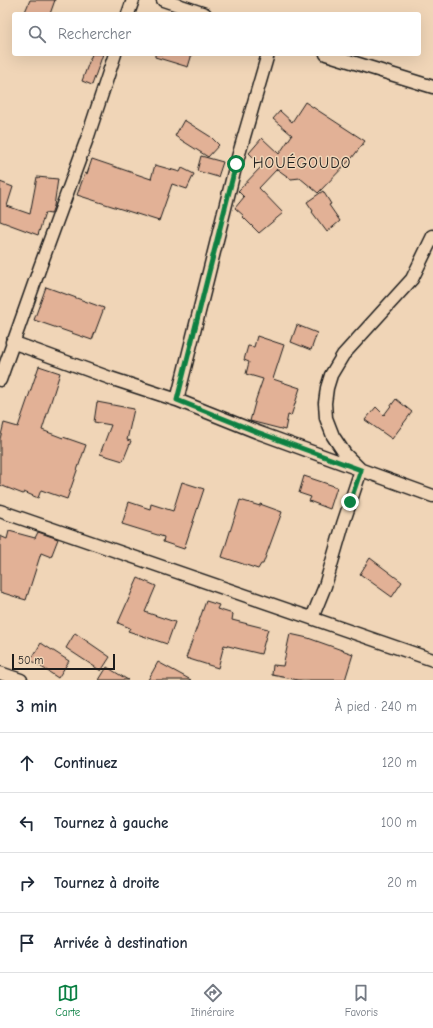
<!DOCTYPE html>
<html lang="fr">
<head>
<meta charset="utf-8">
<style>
	body { margin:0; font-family:"Comic Neue",sans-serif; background:#f2f2f3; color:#1f2937 }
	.scale { position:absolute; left:12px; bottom:10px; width:103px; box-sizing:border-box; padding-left:4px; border:2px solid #1c1c1c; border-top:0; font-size:11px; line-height:14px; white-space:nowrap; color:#1c1c1c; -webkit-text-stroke:3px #f0d5b7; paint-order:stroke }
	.stop { position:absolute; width:12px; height:12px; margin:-9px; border:3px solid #0b8043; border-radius:50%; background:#fff }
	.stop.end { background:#0b8043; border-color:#fff; box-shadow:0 1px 4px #0008 }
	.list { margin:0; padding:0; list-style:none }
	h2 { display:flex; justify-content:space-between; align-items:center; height:52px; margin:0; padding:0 16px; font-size:17px }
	h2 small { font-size:13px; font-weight:400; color:#747a83 }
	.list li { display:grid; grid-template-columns:26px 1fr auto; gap:12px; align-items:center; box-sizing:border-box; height:60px; padding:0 16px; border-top:1px solid #e0e1e3 }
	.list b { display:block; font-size:15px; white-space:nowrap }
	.list em { font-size:13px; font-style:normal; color:#747a83 }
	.icon { flex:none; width:22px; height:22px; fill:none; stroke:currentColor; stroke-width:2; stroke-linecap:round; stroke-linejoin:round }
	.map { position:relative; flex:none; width:433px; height:680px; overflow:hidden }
	.search { position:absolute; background:#fff; box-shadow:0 4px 16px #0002; left:12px; right:12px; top:12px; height:44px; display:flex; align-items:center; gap:10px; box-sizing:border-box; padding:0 14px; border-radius:4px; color:#747a83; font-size:15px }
	.sheet { height:292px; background:#fff }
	nav { display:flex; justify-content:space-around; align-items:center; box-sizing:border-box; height:56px; border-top:1px solid #e0e1e3; background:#fff; font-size:11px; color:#747a83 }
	nav a { display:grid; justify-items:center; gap:2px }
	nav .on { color:#0b8043 }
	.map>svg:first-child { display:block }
	.building { fill:#e2b196; stroke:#1c1c1c }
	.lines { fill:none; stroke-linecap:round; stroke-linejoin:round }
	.minor-casing { stroke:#1c1c1c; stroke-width:15 }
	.minor { stroke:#f0d5b7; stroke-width:12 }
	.route { stroke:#0b8043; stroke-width:5 }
	.labels { text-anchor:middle; stroke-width:3; stroke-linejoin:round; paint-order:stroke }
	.quarter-label { font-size:15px; letter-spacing:1px; fill:#1c1c1c; stroke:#f0d5b7 }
</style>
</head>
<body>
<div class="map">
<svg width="433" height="680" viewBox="0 0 433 680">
	<rect width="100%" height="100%" fill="#f0d5b7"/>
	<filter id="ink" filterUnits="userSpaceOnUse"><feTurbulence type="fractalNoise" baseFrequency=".025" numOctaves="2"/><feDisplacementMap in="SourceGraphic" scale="8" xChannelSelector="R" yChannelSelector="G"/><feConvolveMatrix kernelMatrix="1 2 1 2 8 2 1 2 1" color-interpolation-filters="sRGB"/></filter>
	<g filter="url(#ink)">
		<path class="building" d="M30,0H55L50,14H24Z
			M92,54H103L92,85L82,81Z
			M155,54H192L188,67L155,57Z
			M305,102L365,141L352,158L318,193L300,178L291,179L277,169L259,188L283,213L259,233L243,217L244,216L235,208L244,197L238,191L262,166L249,153L262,138L279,154L292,135L273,119L280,111L292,122Z
			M184,120L211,137L219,145L208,157L175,136Z
			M201,156L223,162L218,177L197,171Z
			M92,159L151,179L155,165L180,172L182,168L194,174L187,189L172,184L159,221L77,195L85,173L87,174Z
			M37,177L58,179L54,206L51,214L45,213L38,235L0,221V182L13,187L7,206L30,214Z
			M323,191L331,204L329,205L340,221L327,232L312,212L313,211L307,202Z
			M46,287L104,308L92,340L34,320Z
			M297,325L317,333L311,350L291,342Z
			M257,336L284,345L273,379L300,388L291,416L288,415L285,430L250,421L256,399L263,379L246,374L249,362L244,360L248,346L254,347Z
			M39,366L60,373L42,430L63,438V437L86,445L67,499L41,490L38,498L24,492L23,494L0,485V439L4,423L18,427Z
			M396,399L412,412L392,439L365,420L376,407L384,415Z
			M97,402L134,409L127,440L131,441L123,461L100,454L111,425L94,422Z
			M304,476L337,487L330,509L309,501L311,497L299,493Z
			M182,482L204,489L184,549L163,542L164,537L122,524L129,502L150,509L151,504L173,511Z
			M240,500L260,506V504L282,512L263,564H261L258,569L222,557Z
			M9,531L35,538L38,532L58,539L51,557L41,553L26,600L0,592V536L7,539Z
			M370,558L402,582L392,597L360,574Z
			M138,578L156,586L145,612L175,622L167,644L128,631L130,628L118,623Z
			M206,601L219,605L217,609L233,614L232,620L268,629L261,654L224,645L218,668L186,658Z
			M75,633L110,657L101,671L66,648Z
			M290,634L308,638L353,654L345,680H298L272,675L273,665L283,666Z
			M41,643L69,661L58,678L31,660Z
			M158,662L191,680H148Z
			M107,667L128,680H99Z"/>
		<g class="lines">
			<defs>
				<path id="minor" d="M163,0L205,14
					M128,14L133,0
					M326,54L433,87
					M12,342L110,378L177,400L257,432L433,496
					M0,380L40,267L88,136L115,54
					M177,400L236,164L268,54
					M0,511L433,660
					M312,618L325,586L343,524L361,470L345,454L333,436L326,418L325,403L327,388L331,375L343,355L412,279L433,236
					M0,673L21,680"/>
			</defs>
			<use href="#minor" class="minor-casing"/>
			<use href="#minor" class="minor"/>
		</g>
	</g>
	<g class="lines" filter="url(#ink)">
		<path class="route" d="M236,164L177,400L257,432L361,470L350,502"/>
	</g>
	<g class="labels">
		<g class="quarter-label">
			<text x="302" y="168">HOUÉGOUDO</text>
		</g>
	</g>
</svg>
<div class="scale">50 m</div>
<div class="stop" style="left:236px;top:164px"></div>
<div class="stop end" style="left:350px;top:502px"></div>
<div class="search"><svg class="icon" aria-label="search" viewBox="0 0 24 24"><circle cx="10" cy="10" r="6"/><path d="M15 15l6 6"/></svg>Rechercher</div>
</div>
<section class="sheet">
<h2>3 min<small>À pied · 240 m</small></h2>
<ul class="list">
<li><svg class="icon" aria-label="ahead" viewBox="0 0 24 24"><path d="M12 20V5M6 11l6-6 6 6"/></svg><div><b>Continuez</b></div><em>120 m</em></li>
<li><svg class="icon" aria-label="left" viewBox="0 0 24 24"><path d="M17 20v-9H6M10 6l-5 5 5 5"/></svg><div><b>Tournez à gauche</b></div><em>100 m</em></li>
<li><svg class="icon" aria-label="right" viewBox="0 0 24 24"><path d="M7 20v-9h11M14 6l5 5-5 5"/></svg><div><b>Tournez à droite</b></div><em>20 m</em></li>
<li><svg class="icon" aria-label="arrive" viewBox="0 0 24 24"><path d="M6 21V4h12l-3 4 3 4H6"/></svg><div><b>Arrivée à destination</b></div></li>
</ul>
</section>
<nav>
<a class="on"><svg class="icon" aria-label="map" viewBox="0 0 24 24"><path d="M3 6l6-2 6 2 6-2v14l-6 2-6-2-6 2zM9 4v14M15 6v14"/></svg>Carte</a>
<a><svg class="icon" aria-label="directions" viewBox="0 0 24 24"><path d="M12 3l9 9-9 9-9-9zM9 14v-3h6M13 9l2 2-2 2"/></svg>Itinéraire</a>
<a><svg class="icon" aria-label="saved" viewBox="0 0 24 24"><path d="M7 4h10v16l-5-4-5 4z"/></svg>Favoris</a>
</nav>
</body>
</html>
